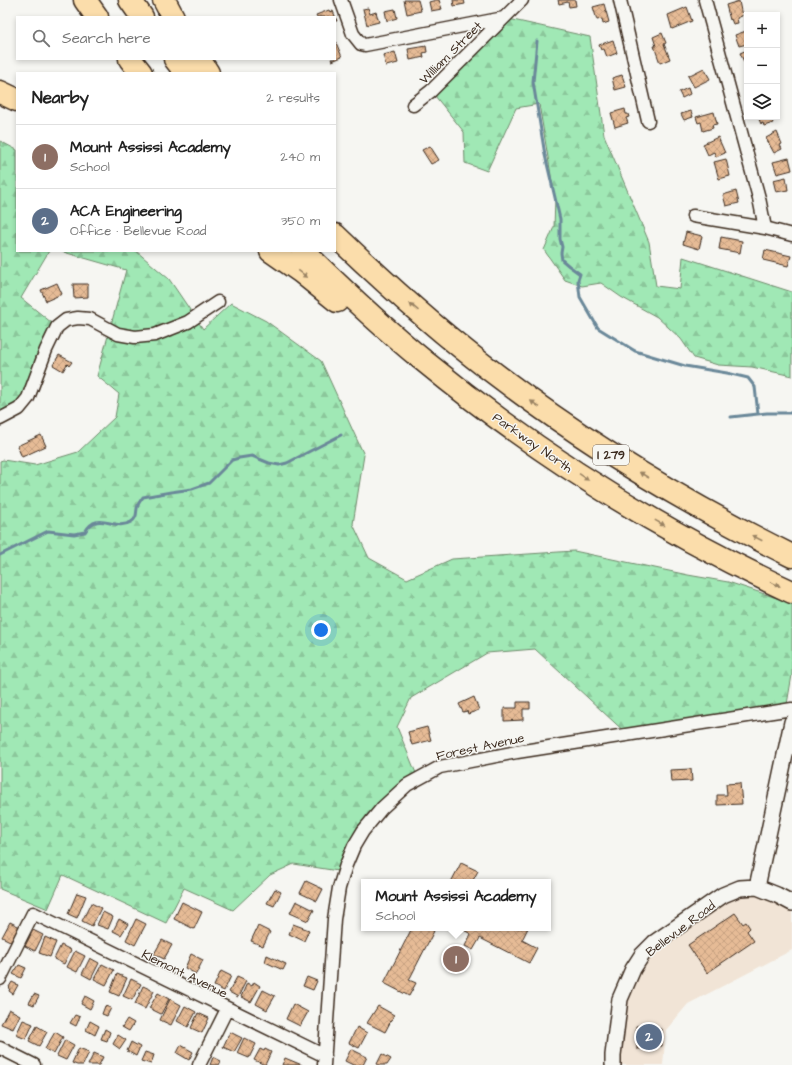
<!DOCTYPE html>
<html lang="en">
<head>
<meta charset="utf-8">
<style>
	body { margin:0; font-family:"Architects Daughter",sans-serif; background:#f2f2f2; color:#222 }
	.controls { position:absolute; right:12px; top:12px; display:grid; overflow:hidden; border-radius:0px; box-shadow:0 2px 6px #0003 }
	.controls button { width:36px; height:36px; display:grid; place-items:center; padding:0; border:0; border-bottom:1px solid #e0e0e0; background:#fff; color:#222; font:20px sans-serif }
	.you { position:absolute; left:321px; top:630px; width:14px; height:14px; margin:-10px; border:3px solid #fff; border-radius:50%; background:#1a73e8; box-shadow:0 0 0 6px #1a73e833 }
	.badge { display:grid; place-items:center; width:26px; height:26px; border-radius:50%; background:#d1495b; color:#fff; font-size:13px; font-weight:700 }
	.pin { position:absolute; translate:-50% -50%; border:2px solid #fff; box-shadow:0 1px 4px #0006 }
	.popup { position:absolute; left:361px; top:879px; width:190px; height:52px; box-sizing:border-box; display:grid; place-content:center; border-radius:0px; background:#fff; filter:drop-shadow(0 1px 3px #0005); font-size:13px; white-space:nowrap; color:#767676 }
	.popup b { font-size:15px; color:#222 }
	.popup::after { content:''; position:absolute; left:50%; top:100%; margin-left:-8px; border:8px solid transparent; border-top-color:#fff }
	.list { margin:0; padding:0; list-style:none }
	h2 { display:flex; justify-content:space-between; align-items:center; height:52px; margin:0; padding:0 16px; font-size:17px }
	h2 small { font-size:13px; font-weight:400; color:#767676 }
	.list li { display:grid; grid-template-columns:26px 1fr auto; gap:12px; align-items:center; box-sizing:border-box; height:64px; padding:0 16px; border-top:1px solid #e0e0e0 }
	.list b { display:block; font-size:15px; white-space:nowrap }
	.list p { margin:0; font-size:13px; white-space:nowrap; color:#767676 }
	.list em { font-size:13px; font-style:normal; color:#767676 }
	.icon { flex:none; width:22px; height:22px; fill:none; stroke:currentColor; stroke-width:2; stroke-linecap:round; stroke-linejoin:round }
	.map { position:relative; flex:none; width:792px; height:1065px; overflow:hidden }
	.search { position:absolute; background:#fff; box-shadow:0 2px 6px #0003; left:16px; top:16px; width:320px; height:44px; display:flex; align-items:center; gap:10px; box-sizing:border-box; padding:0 14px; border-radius:0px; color:#767676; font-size:15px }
	.panel { position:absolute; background:#fff; box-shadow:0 2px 6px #0003; left:16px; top:72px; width:320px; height:180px; border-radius:0px }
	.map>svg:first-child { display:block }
	.built { fill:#f1e4d6 }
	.forest { fill:url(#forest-firs); stroke:#6e896a }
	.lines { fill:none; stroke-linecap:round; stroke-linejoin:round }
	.stream { stroke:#6b8899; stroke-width:3 }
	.building { fill:url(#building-cross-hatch); stroke:#3b2a1e }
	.minor-casing { stroke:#3b2a1e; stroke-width:15 }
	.tertiary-casing { stroke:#3b2a1e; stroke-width:18 }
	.motorway-casing { stroke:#3b2a1e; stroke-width:25 }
	.minor { stroke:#f6f6f2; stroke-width:12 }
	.tertiary { stroke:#f6f6f2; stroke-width:15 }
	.motorway { stroke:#fbddab; stroke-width:22 }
	.oneway { fill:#9b8464 }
	.labels { text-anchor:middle; stroke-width:3; stroke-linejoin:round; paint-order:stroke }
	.shield { fill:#f6f6f2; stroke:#73675e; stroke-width:1 }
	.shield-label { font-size:12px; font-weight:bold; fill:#3b2a1e }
	.street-label { font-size:13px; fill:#3b2a1e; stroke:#f6f6f2 }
</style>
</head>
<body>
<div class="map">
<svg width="792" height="1065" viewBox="0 0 792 1065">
	<defs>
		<pattern id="forest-firs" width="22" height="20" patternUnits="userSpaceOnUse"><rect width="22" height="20" fill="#a0e8b5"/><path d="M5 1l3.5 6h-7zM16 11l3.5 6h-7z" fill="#8bc79b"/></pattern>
		<pattern id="building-cross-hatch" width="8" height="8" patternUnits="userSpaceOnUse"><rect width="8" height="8" fill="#e6bb96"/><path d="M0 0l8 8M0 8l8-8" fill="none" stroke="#c6a181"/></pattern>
	</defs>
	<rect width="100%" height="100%" fill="#f6f6f2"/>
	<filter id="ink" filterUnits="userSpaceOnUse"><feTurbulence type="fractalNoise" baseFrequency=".025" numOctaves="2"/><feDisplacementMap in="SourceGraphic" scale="8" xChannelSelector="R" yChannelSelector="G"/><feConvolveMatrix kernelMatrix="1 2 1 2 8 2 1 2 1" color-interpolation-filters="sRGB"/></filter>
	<g filter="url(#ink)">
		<path class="built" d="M740,888L792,903V950L688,1004L666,1030L663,1065H613L620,999L642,955Z"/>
		<path class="forest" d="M504,18L590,37L604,135L649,242L656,286L680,289L683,257L792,292V376L752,367L718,365L694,358L681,339L657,317L621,297L601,283L582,286L565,280L544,250L554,227L555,199L539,104L516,108L487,171L465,163L464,132L431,91Z
			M0,141L17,150V251H49L21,298L57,327L28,398L0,419Z
			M60,251H136L169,279L203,329L231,303L266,321L321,361L364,455L353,524L369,558L407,579L452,559L574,551L688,575L728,582L792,603V675L786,710L628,735L535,649L487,653L411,698L397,727L418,778L382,808L344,873L338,871L294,864L270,875L233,910L184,888L166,923L63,875L48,909L0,889V461L3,460L35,465L78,452L115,417L119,394L97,376L126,270Z"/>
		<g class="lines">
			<path class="stream" d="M537,41L533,82L545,155L560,219V239L562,247L561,253L562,260L569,266L580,274L578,280L580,297L598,328L635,351L685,366L727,373L748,378L755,387L758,414
				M731,417L767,413H792
				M0,555L48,531L74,534L85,532C98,509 114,532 131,522C139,517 135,511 138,505C139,502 142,499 143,497L171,492L192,489L209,483L232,460L239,458L252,456L269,463L279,465L287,463L341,435"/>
		</g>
		<path class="building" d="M404,0H418L421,11L407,14Z
			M436,0H439L442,9L431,11L429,2Z
			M453,0H464L465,4L454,6Z
			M558,0H575L576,6L569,7L568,2L559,4Z
			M739,1L742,16L737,18L738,23L733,24L731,19L730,20L726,5Z
			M604,4L609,22L603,24L602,19L597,20L593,7Z
			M687,7L692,21L672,29L668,15Z
			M368,8L370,14L376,12L379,22L367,25L363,9Z
			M395,9L397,18L387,21L385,11Z
			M329,10L330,12L333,11L337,21H335V17H317L316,15Z
			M746,31L747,44L739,46L735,35Z
			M662,33L666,43L664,44L670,59L660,63L654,46H656L653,37Z
			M335,40L342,57L332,61L331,59H335Z
			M613,40L617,53L607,57L604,49L601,50L599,45Z
			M426,46L427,52L423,53L424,57L410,60L408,49Z
			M747,50V63L745,64L740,53Z
			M395,52L398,63L386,66L383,55Z
			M704,68L710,79L694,87L688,76Z
			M622,75L626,87L615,90L612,78Z
			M688,88L690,94L682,98L679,92Z
			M625,109L626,114H628L629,117L626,118L628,123L615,127L611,113Z
			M691,111L693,117L684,120L681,114Z
			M714,112L717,124L712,125L713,128L703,131L701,122L698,123L696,117Z
			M758,117H772L771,118L773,123L764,126L763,123L761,124Z
			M777,132L782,144L780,145L782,149L774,153L766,138Z
			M718,137L725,153L716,157L714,152L708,155L703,144Z
			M430,146L439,160L431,164L422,150Z
			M789,158L792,170L777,174L773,162Z
			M726,159L730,176L719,179L714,162Z
			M786,177L788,190L776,192L773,180Z
			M736,191L739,203L726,206L723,195Z
			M686,232L702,236L699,249L683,244Z
			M721,237L742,241L740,253L719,249Z
			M765,250L791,256L788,266L763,260Z
			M57,283L62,294L46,301L41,290Z
			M73,284H88V297L74,298Z
			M59,355L72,362L69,366L67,364L63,371L53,365Z
			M41,435L46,446L22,457L17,446Z
			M474,697L479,710L468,714L467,711L463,712L459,704Z
			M517,702H530V709H523V720L504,721V708H517Z
			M427,727L431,740L412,745L408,732Z
			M691,769L692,781L671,782L670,770Z
			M740,783L742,804L717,805V795H727L726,784Z
			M461,863L478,871L472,882H451Z
			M306,881L323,889L317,901L300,893Z
			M275,889L281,892L274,906L267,903Z
			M77,893L86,896L77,918L68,914Z
			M296,901L314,910L308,921L290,913Z
			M182,902L202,912L194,929L174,919Z
			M91,903L101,908L92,926L82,921Z
			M103,912L113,917L108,929L97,925Z
			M735,913L743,924L746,922L750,928L747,931L754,941L707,973L688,945Z
			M119,919L128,924L121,935L113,931Z
			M136,919L146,924L135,945L126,940Z
			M10,922L20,927L12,942L2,937Z
			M293,924L309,930L304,941L289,934Z
			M258,926L270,932L263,946L251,941Z
			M412,928H433L432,930L434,931L409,980L416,983L409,996L384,983Z
			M460,928H528L522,940L537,948L529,963L480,938L473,950L465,946L471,934Z
			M33,930L43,935L35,951L25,946Z
			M45,937L56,942L50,957L39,953Z
			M162,940L172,945L164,959L154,954Z
			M61,945L71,950L64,964L54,959Z
			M75,951L85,956L77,972L67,967Z
			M191,954L203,960L196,974L185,968Z
			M267,955L286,964L283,970L265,962Z
			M90,958L99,963L91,979L82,974Z
			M102,964L114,970L106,985L94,979Z
			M19,965L26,968L21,978L13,974Z
			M221,971L231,976L224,991L214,986Z
			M117,974L127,978L119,996L110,992Z
			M237,977L246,981L238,997L229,992Z
			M307,977L317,981L313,990L303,986Z
			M131,979L141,984L132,1000L123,996Z
			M12,982L18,985L13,994L9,991L10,988L9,987Z
			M254,982L260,986L251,1002L241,997L247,983L252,986Z
			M143,986L154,991L145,1009L135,1004Z
			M263,990L275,996L267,1010L256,1004Z
			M158,993L169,999L161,1014L149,1008Z
			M34,994L39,996L34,1005L29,1003Z
			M85,996L94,1001L90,1009L81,1004Z
			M170,999L181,1005L171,1025L160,1020Z
			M293,1004L308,1012L300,1026L286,1019Z
			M105,1006L111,1008L107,1016L102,1014Z
			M185,1006L196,1012L188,1027L177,1021Z
			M378,1006L394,1015L385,1032L367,1023Z
			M9,1009L20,1015L13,1029L1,1024Z
			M198,1013L209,1018L202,1033L191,1028Z
			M75,1015L80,1017L76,1026L70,1023Z
			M127,1019L134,1023L129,1031L122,1027Z
			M23,1020L33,1024L26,1039L16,1035Z
			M90,1021L99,1026L95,1035L86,1030Z
			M654,1025V1029H662V1046H654V1048L637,1049L636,1026Z
			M37,1026L47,1032L39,1046L29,1041Z
			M357,1027L367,1033L359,1048L349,1043Z
			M105,1029L110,1032L107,1041L101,1039Z
			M55,1032L63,1037L54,1054L45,1049Z
			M230,1032L242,1038L234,1052L223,1047Z
			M118,1035L126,1040L120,1049L113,1044Z
			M244,1038L256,1044L249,1058L237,1053Z
			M65,1040L74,1045L66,1060L57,1056Z
			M131,1042L140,1047L136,1056L127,1051Z
			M181,1045L193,1052L189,1060L177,1053Z
			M79,1048L89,1052L83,1065H77L72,1063Z
			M260,1049L264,1051L265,1049L271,1052L265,1065L254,1060Z
			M351,1049L367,1057L363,1065H353L345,1061Z
			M145,1052L154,1055L151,1064L141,1061Z
			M94,1053L103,1057L99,1065H88Z
			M382,1054L391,1059L387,1065H379L377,1064Z
			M213,1057L221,1061L219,1065H210Z
			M285,1058L302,1065H282Z"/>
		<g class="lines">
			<defs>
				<path id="minor" d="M341,0L353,34L361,44L365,45L504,18
					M620,0L648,121
					M705,0L759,198L765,228
					M413,105L431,91L522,0
					M693,216L765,228L792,235
					M0,419L19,409L28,398L46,350L57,327L66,320L78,318L90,319L118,334L135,337L155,335L188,322L218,302
					M0,979L33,913L325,1056
					M0,1048L34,1065
					M199,1065L227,1009
					M324,1065L334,919L339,888L346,865L354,846L363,831L382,808L407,785L440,767L517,752L792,709"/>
				<path id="tertiary" d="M757,887L792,722
					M613,1065V1055L620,999L633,969L642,955L654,943L723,895L740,888L757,887L777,895L792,903"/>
				<path id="motorway" d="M85,0L97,17
					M130,0L142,17
					M164,0L173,17
					M130,59L141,73
					M175,59L186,73
					M199,59L208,73
					M0,92L17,100
					M335,235C387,285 440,333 498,376C590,446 689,505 792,556
					M271,251L301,272L337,301
					M303,251C342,289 382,327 424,361C536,453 660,531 792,592"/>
			</defs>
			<use href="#minor" class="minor-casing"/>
			<use href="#tertiary" class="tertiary-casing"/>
			<use href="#motorway" class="motorway-casing"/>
			<use href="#minor" class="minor"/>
			<use href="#tertiary" class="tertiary"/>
			<use href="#motorway" class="motorway"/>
		</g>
		<defs><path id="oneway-solid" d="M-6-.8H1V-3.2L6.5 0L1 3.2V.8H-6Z"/></defs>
		<g class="oneway">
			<use href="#oneway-solid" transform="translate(303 274) rotate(38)"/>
			<use href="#oneway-solid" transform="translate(414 307) rotate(-139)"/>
			<use href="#oneway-solid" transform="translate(535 404) rotate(-145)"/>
			<use href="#oneway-solid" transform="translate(644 475) rotate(-148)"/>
			<use href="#oneway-solid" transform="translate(584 477) rotate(34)"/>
			<use href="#oneway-solid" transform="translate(660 523) rotate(29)"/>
			<use href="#oneway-solid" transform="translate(757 538) rotate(-153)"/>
			<use href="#oneway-solid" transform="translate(775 584) rotate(26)"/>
		</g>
	</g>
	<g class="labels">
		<rect class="shield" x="593" y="445" width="36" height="20" rx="3"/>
		<g class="shield-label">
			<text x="611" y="459">I 279</text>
		</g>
		<g class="street-label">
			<text transform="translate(450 52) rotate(-45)" y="5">William Street</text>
			<text transform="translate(533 442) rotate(35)" y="5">Parkway North</text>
			<text transform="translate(480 746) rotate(-12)" y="5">Forest Avenue</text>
			<text transform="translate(680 928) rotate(-37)" y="5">Bellevue Road</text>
			<text transform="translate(185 973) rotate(26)" y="5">Klemont Avenue</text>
		</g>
	</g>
</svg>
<div class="controls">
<button>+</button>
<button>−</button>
<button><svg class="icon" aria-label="layers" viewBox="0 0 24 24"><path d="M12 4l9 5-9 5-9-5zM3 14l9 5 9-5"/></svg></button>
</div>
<div class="you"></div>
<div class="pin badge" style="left:456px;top:959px;background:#8d6e63">1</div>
<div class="popup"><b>Mount Assissi Academy</b>School</div>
<div class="pin badge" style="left:649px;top:1037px;background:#5c6f8a">2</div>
<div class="search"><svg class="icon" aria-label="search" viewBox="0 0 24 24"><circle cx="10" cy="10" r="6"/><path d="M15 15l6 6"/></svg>Search here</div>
<section class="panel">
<h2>Nearby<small>2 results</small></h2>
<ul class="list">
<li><span class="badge" style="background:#8d6e63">1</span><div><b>Mount Assissi Academy</b><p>School</p></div><em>240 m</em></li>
<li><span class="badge" style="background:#5c6f8a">2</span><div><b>ACA Engineering</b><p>Office · Bellevue Road</p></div><em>350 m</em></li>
</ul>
</section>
</div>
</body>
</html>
